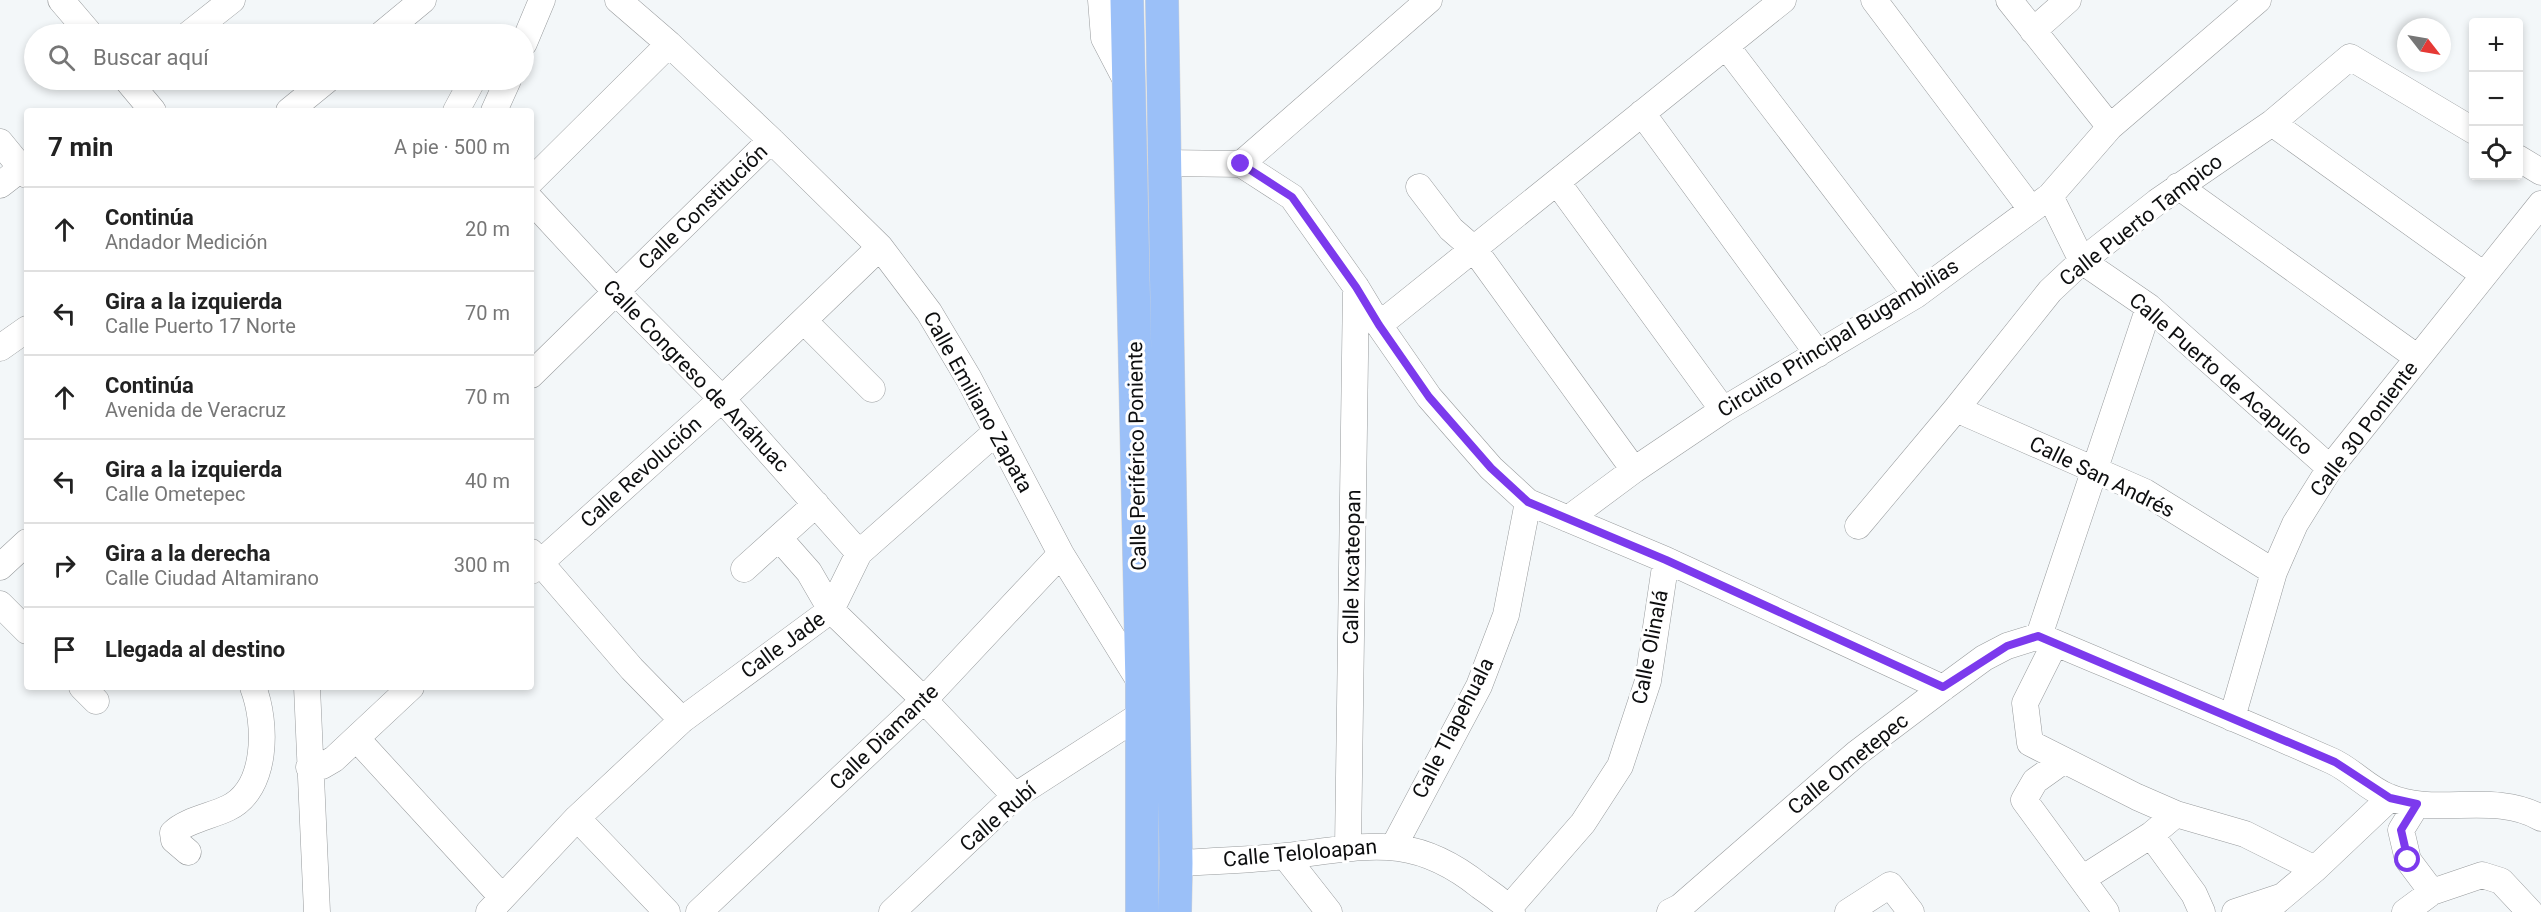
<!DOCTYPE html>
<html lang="es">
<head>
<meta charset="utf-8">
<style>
	body { margin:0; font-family:Roboto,sans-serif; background:#f2f2f2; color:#222 }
	.controls { position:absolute; right:18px; top:18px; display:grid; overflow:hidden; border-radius:6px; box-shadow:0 3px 9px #0003 }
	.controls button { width:54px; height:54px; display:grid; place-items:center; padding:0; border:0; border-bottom:2px solid #e0e0e0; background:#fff; color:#222; font:30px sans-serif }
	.compass { position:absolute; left:2397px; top:18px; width:54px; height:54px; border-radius:50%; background:#fff; box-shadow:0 3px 9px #0003; rotate:121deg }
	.stop { position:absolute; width:18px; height:18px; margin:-14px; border:4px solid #7c3aed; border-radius:50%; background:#fff }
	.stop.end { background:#7c3aed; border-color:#fff; box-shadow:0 2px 6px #0008 }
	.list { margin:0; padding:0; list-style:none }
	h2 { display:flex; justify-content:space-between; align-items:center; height:78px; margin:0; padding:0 24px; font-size:26px }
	h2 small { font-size:20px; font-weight:400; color:#767676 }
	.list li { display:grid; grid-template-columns:39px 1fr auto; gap:18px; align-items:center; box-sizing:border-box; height:84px; padding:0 24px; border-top:2px solid #e0e0e0 }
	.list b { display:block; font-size:22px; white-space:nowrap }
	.list p { margin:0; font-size:20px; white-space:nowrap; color:#767676 }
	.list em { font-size:20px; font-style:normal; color:#767676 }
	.icon { flex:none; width:33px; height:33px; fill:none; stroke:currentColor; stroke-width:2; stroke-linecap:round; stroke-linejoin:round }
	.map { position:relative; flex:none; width:2541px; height:912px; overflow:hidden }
	.search { position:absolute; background:#fff; box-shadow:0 3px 9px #0003; left:24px; top:24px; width:510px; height:66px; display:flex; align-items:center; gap:15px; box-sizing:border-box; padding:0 21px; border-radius:33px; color:#767676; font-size:22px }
	.panel { position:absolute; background:#fff; box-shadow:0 3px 9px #0003; left:24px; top:108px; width:510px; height:582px; border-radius:6px }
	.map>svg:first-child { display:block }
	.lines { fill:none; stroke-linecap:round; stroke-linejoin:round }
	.minor-casing { stroke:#989b9d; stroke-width:27 }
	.major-casing { stroke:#d4d4d4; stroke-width:34 }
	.minor { stroke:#fff; stroke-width:26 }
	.major { stroke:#9bc0f8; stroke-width:33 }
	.route { stroke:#7c3aed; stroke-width:8 }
	.labels { text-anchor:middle; stroke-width:6; stroke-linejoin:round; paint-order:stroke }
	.street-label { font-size:21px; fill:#0e0f10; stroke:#fff }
</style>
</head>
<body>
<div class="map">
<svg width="2541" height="912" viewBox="0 0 2541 912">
	<rect width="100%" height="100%" fill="#f3f7f9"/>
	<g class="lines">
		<defs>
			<path id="minor" d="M61,0L90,34
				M618,0L669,44L771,140L880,247L929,312L969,379L1061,554L1142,685
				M1101,0L1104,38L1128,84
				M1874,0L2031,209
				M2009,0L2110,127
				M2033,31L2068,0
				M189,34L232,0
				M382,34L423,0
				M524,43L542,0
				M1726,46L1916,295
				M127,80L153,111
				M289,111L327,80
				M456,111L471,83
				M494,111L508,80
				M1642,113L1818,354
				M2272,123L2484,275
				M0,142L27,175
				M2518,158L2541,172
				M1165,163L1241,164L1292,197L1356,287L1379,325L1429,397L1491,468L1528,502L1666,560L1943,688
				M1241,164L1429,0
				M531,181L669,44
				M1557,182L1723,410
				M0,185L22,168
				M2178,186L2418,358
				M1419,187L1451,229L1474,249L1634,470
				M2050,196L2082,261L2149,307L2330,468
				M531,200L616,292L722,399L859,553
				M804,321L872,389
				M1379,325L1783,0
				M0,348L27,329
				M531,375L771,140
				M1956,409L2145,492L2274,572
				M1568,519L1634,470L1723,410L1916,295L2050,196L2110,127L2258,0
				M1858,526L1956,409L2050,291L2082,261L2157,202L2272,123L2350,57L2474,131
				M779,538L809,572L831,610L924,700L1015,796
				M531,552L632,669L682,720
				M0,567L27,542
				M744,569L816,504
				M531,571L722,399L880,247
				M0,604L27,631
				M2039,636C2136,677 2235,718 2332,761C2352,770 2368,789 2389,797C2435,817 2495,791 2541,818
				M2039,636L2149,307
				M2055,643L2025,703L2030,743L2137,797L2176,814L2245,834L2315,869
				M82,687L96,701
				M307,687L317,912
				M2232,718L2274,572L2295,524L2330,468L2541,204
				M357,739L502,897
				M2063,761L2035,781L2024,800L2106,912
				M309,767L322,766L334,759L411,687
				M2417,804L2401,830L2408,860L2432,892
				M577,818L667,912
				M2151,835L2194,894L2202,912
				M1394,846L1479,686L1506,615L1528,502
				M1348,847L1356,287
				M188,852L174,840L173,833C186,820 212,816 228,808C268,789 267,723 253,687
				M1285,856L1329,912
				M1176,863C1213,861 1250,860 1286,856C1366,847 1411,831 1480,886C1491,894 1504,902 1512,912
				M2082,879L2151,835L2176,814
				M1509,908L1583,823L1620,766L1648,681L1666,560
				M489,912L577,818L682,720L831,610L859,553L996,432
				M699,912L924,700L1061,554
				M892,912L1015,796L1142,714
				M1670,912L1680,907L1857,753L1943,688L1984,658L2007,646L2039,636
				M1848,912L1890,885L1911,912
				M2235,912L2280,897
				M2264,912L2315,869L2390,798
				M2405,912L2432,892L2482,875L2501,881L2530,912"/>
			<path id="major" d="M1127,0L1142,685V912
				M1162,0L1176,863L1175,912"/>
		</defs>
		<use href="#minor" class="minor-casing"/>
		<use href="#major" class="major-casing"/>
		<use href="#minor" class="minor"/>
		<use href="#major" class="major"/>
	</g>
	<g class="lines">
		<path class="route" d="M1241,164L1292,197L1356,287L1379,325L1429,397L1491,468L1528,502L1666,560L1943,687L2007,646L2038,636L2335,762L2390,798L2417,804L2401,830L2408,860"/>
	</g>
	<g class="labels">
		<g class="street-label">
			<text transform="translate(703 207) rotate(-44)" y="7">Calle Constitución</text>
			<text transform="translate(2141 220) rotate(-38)" y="7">Calle Puerto Tampico</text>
			<text transform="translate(1838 338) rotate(-32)" y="7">Circuito Principal Bugambilias</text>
			<text transform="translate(2221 374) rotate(41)" y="7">Calle Puerto de Acapulco</text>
			<text transform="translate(696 376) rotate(46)" y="7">Calle Congreso de Anáhuac</text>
			<text transform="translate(978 402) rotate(61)" y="7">Calle Emiliano Zapata</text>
			<text transform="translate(2364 429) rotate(-53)" y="7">Calle 30 Poniente</text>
			<text transform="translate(1137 456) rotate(-91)" y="7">Calle Periférico Poniente</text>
			<text transform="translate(641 472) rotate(-42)" y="7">Calle Revolución</text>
			<text transform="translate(2102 477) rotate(26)" y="7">Calle San Andrés</text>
			<text transform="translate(1352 567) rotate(-89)" y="7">Calle Ixcateopan</text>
			<text transform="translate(783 645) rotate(-36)" y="7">Calle Jade</text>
			<text transform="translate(1650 647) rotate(-79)" y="7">Calle Olinalá</text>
			<text transform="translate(1453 728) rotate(-63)" y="7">Calle Tlapehuala</text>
			<text transform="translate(884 737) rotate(-44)" y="7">Calle Diamante</text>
			<text transform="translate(1848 764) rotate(-39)" y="7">Calle Ometepec</text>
			<text transform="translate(998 817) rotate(-41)" y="7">Calle Rubí</text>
			<text transform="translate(1300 853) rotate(-5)" y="7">Calle Teloloapan</text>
		</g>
	</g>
</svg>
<div class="controls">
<button>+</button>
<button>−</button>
<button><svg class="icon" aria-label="locate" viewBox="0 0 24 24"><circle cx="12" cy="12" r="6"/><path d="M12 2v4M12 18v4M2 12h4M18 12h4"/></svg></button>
</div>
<svg class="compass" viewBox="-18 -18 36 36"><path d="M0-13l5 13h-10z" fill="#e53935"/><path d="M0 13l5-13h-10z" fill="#767676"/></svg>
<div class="stop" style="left:2408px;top:860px"></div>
<div class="stop end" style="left:1241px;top:164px"></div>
<div class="search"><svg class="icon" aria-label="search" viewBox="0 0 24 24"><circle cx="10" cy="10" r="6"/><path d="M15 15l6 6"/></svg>Buscar aquí</div>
<section class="panel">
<h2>7 min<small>A pie · 500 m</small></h2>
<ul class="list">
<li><svg class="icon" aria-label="ahead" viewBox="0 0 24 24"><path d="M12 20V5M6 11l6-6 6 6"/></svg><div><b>Continúa</b><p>Andador Medición</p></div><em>20 m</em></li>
<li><svg class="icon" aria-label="left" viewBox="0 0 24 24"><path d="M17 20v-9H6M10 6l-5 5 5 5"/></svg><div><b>Gira a la izquierda</b><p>Calle Puerto 17 Norte</p></div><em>70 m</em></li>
<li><svg class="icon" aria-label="ahead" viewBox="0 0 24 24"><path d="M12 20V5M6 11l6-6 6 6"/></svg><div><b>Continúa</b><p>Avenida de Veracruz</p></div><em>70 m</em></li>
<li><svg class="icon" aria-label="left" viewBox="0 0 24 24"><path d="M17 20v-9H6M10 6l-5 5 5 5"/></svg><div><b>Gira a la izquierda</b><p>Calle Ometepec</p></div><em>40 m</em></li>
<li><svg class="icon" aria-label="right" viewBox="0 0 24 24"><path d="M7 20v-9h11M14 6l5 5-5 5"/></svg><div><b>Gira a la derecha</b><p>Calle Ciudad Altamirano</p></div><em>300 m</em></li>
<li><svg class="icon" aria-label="arrive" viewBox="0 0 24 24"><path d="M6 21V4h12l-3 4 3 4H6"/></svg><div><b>Llegada al destino</b></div></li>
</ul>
</section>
</div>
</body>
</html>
